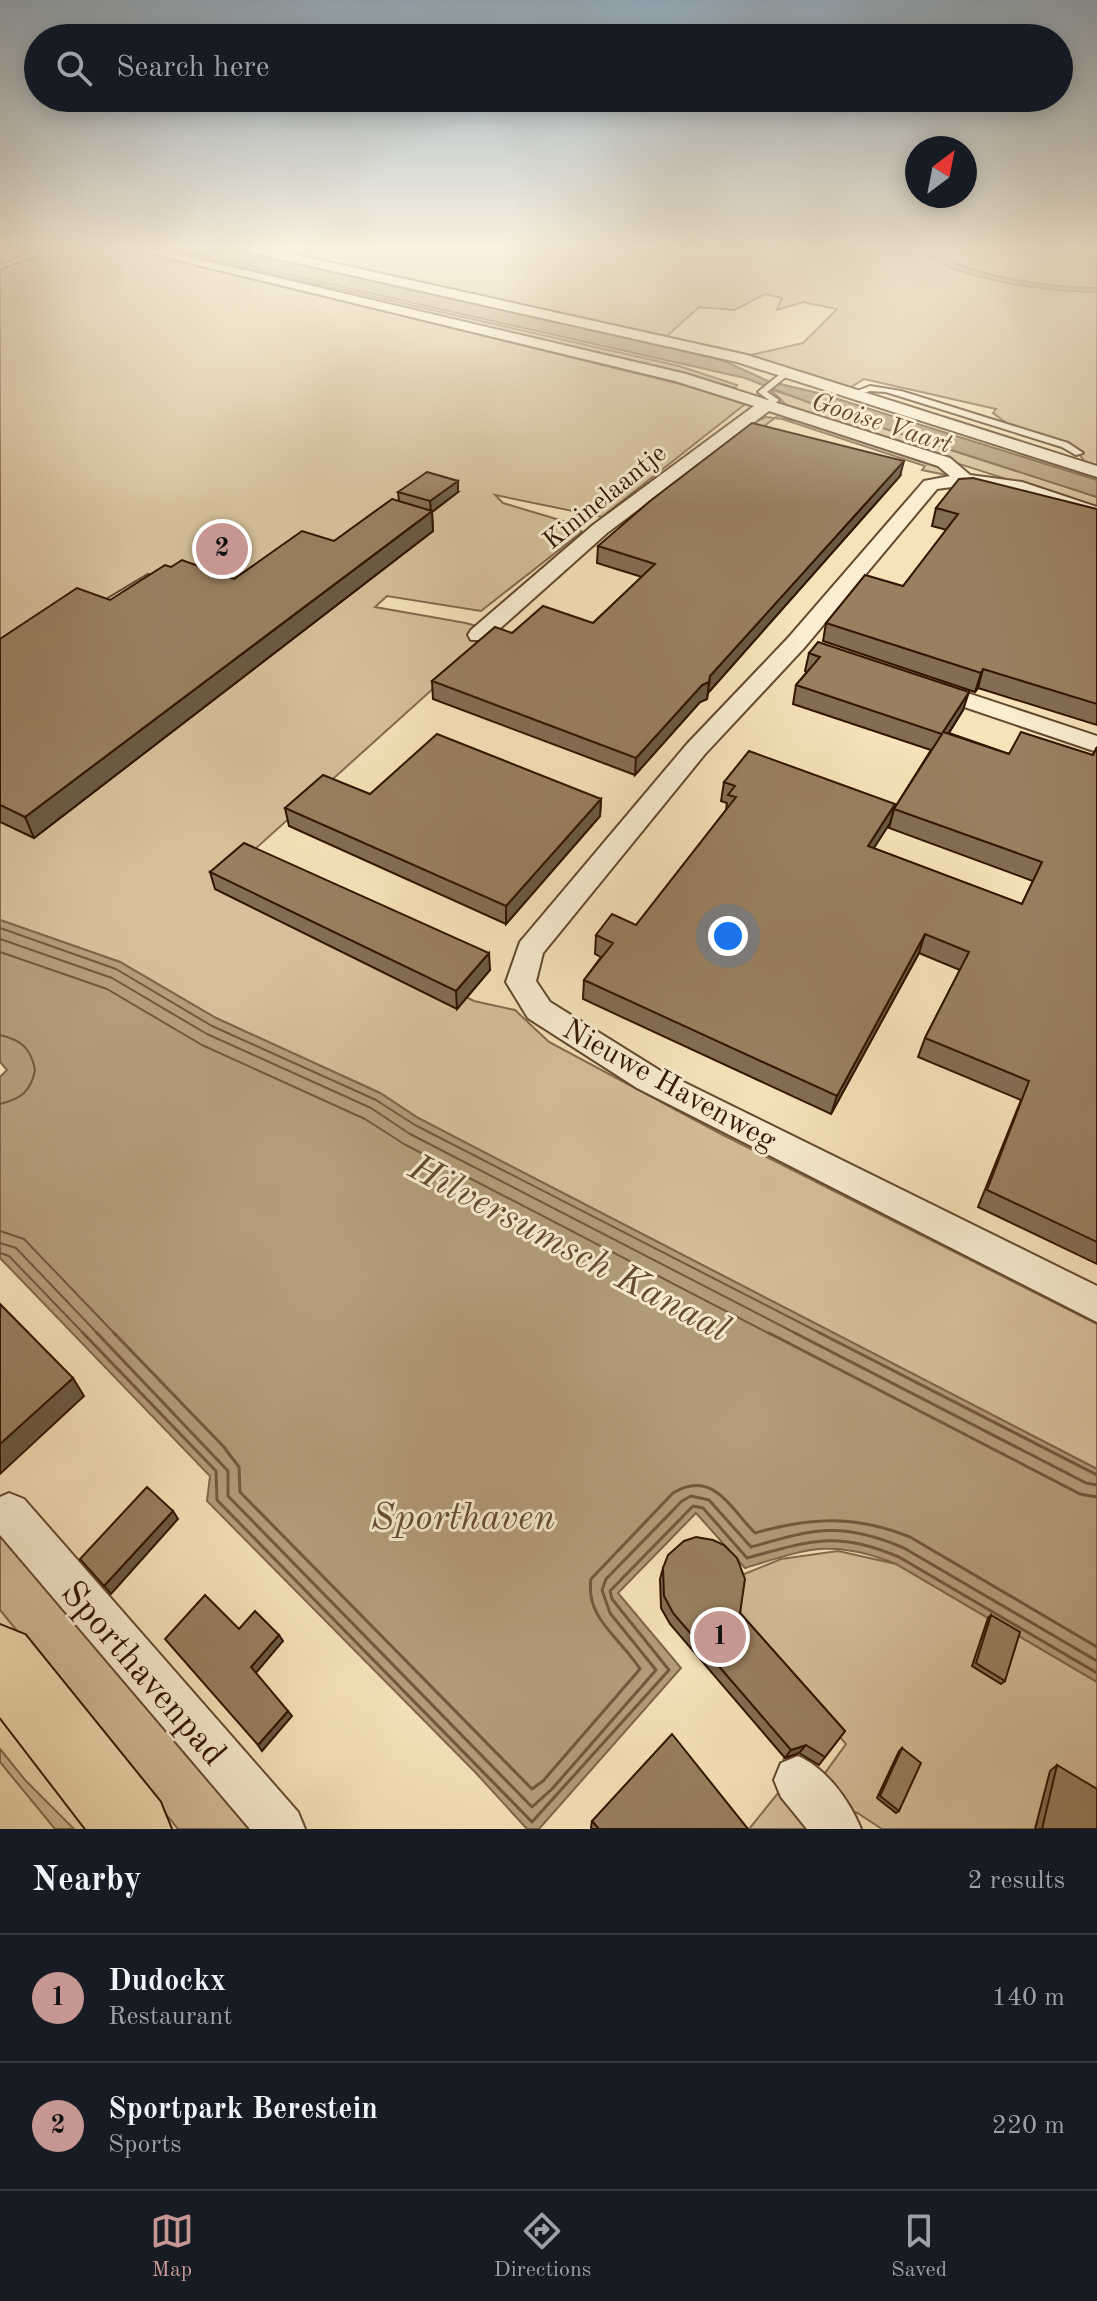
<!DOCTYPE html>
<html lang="en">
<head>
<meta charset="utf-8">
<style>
	body { margin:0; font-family:"Old Standard TT",serif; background:#20242c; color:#f1f3f6 }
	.compass { position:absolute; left:905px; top:136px; width:72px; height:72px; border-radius:50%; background:#171b24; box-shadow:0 4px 20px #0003; rotate:32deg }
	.you { position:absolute; left:728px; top:936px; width:28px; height:28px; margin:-20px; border:6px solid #fff; border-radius:50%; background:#1a73e8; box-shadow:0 0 0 12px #1a73e833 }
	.badge { display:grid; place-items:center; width:52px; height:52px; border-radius:50%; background:#c59692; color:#111; font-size:26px; font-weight:700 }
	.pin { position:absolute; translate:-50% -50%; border:4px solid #fff; box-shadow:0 2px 8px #0006 }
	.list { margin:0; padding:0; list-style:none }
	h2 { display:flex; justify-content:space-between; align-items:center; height:104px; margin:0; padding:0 32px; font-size:34px }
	h2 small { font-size:26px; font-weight:400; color:#9ea1a6 }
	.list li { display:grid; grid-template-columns:52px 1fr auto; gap:24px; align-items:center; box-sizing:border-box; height:128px; padding:0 32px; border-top:2px solid #363941 }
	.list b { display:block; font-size:30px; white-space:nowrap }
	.list p { margin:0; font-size:26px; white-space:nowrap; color:#9ea1a6 }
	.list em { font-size:26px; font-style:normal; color:#9ea1a6 }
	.icon { flex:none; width:44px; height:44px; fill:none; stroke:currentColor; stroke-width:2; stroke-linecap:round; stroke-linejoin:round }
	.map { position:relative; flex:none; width:1097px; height:1829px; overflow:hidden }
	.search { position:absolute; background:#171b24; box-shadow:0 4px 20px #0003; left:24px; right:24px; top:24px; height:88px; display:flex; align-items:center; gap:20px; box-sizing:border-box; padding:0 28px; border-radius:44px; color:#9ea1a6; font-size:30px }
	.sheet { height:360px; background:#171b24 }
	nav { display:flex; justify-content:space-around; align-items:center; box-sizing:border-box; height:112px; border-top:2px solid #363941; background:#171b24; font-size:22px; color:#9ea1a6 }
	nav a { display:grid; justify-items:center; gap:4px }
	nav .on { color:#c59692 }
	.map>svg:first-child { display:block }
	.green { fill:#d5c09a; stroke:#846a4d; stroke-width:2 }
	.water { fill:#b39d7a; stroke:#7f6649; stroke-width:2 }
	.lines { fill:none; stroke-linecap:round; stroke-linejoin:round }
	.shore-far1 { stroke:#72583d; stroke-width:2 }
	.shore { stroke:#72583d; stroke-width:3 }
	.service-casing { stroke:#63482e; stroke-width:4 }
	.minor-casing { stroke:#63482e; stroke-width:4 }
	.primary-casing { stroke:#321400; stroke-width:4 }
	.service { fill:#f9edd2; fill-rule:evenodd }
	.minor { fill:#f9edd2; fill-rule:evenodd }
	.primary { fill:#f6e3b9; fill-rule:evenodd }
	.wall { fill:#836e53; stroke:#321400; stroke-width:2 }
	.shaded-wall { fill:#6a5a43; stroke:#321400; stroke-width:2 }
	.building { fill:#988060; stroke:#321400; stroke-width:2 }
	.labels { text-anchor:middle; stroke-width:6; stroke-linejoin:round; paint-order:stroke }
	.far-water-label { font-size:26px; font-style:italic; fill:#664b31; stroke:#f9edd2 }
	.far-street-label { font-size:26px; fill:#321400; stroke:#f9edd2 }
	.street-label { font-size:30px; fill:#321400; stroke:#f9edd2 }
	.near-street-label { font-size:36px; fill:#321400; stroke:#f9edd2 }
	.near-water-label { font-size:38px; font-style:italic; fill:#664b31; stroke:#f9edd2 }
</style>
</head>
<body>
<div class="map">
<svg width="1097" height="1829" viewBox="0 0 1097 1829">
	<rect width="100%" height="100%" fill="#f6e3b9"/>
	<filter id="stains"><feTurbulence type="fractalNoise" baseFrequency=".0025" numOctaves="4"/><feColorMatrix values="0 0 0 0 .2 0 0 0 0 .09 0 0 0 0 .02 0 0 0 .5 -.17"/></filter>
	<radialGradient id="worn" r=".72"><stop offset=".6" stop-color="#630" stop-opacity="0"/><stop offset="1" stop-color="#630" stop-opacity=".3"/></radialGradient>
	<path class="green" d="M0,249H131L749,401L602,517L495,495L503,503L573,524L582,532L481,611L387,596L375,607L466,623L496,632L224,877L474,1001L515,1010L549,1042L721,1134L1097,1324V1469L418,1118L380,1093L216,1018L120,962L0,920Z
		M149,249H164L679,366L737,385L735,388L665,368Z
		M268,249H1097V469L1089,467L1076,450L1016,430L993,413L996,409L864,379L851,387H840L822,379L747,356L803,343L837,309L803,302L777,310L782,298L765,294L735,310L699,307L666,337Z
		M770,389L1097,497V508L822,420L786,405Z
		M766,417L799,421L929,463L941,468L946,475L922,470L925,466L776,417L750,437L751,423Z
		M0,1528L260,1829H178L0,1610Z
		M838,1551L896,1564L1097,1682V1829H882L856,1812L843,1829H749L800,1766L817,1784L846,1744L740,1622L742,1575L781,1559Z
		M0,1749L25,1780L74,1829H55L0,1762Z"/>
	<path class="water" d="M174,249H235L655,343L724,361L768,381L822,394L1097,480V497L836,413L745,378Z
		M919,249C935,249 950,262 965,267C1006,280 1054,288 1097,288V292C1050,291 954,281 919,249Z
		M0,920L120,962L216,1018L380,1093L418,1118L1097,1469V1682L896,1564C832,1538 807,1549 745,1568L696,1513L618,1593L681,1668L539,1829H527L475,1772L207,1501L210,1476L0,1258V1077L7,1070L0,1062Z"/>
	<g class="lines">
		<path class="shore-far1" d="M0,928L116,969L212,1026L376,1100L415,1125L824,1335
			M0,939L112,978L207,1034L371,1108L410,1134L799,1335
			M0,952L107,989L202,1045L365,1119L404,1144L772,1335
			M0,1035C21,1040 31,1048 35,1070C31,1091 21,1099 0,1104
			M0,1231L24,1239L116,1335
			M0,1243L16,1248L99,1335
			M0,1253L9,1256L85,1335"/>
		<path class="shore" d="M83,1333L216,1471L217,1500L532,1822L669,1670L612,1599L610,1591L693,1506L703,1508L747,1558C810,1541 836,1530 899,1557L1097,1673
			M97,1333L228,1471V1496L532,1807L552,1789L656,1670L610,1613L602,1590L606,1579L682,1501L691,1496L709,1500L751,1547C814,1529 841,1521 904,1548L1097,1661
			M114,1333L223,1446L239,1467L240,1492L532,1789L543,1781L640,1669C621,1638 585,1619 591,1579L673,1493C713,1469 730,1508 755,1533C811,1517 856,1515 910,1537L1097,1647
			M769,1333L1080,1494L1097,1497
			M795,1333L1086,1483L1097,1485
			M820,1333L1097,1475"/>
		<defs>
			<path id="service" d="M42,249H50L0,269V265Z
				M785,370L792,372L767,392L779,400L771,407H765L764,405L769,400L758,392Z
				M870,386L901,391L1068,443L1083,453L1076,455L1062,447L886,392L870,391L853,396L849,394Z
				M148,575L152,576V580L107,607L103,608L98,605Z"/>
			<path id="minor" d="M132,249H155L686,374L950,458L970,475L1022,482L1097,507V519C1041,505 996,479 937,489L804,648L705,754L543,953L536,981L550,1002L659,1070L1097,1286V1322L637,1088L528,1018L506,982L520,942L687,744L788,638L924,481L950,476L938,466L769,411L607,533L487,640H471L468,635L471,630L593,525L754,406L675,381Z
				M246,249H270L747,355L1097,466V477L737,362L253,253Z
				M931,681L1097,736V752L923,693L919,688L923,683Z
				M9,1493L24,1499L298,1812L305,1829H250L0,1535V1497Z
				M798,1756C826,1768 850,1801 861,1829H807L781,1797L774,1780L781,1763Z"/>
			<path id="primary" d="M0,1625L25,1635L160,1802L171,1829H86L0,1717Z"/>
		</defs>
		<use href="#service" class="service-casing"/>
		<use href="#minor" class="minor-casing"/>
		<use href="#primary" class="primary-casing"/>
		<use href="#service" class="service"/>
		<use href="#minor" class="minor"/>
		<use href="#primary" class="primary"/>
	</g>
	<path class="wall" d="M900,476L708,693L707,699L700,702L635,775L433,699L432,681L593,623L642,577L597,563L598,546Z
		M398,492H458L432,512L433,531L34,838L0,822V639L110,600L234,579L334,541L399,501Z
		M936,508L1097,509V725L978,688L975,692L823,641L826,623L903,586L947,530L932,526Z
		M809,653L963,710L949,733L1009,754L1093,755L1097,747V1264L978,1207L1021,1100L918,1057L925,1038L960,970L919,953L831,1114L583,999L584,980L601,957L595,954L596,935L636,925L726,810L727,803L721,801L724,782L890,823L873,848L1022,904L1033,881L889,828L894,809L931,750L793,704L796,685L807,672L805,671Z
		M370,794L601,799L600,816L506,924L289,826L285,808Z
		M210,872L490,970L457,1009L215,889Z
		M663,1568L740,1613L845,1731L819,1765L799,1753L785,1758L670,1624L661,1608L660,1579Z
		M991,1615L1005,1681L1001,1684L972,1666L988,1618Z
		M902,1748L899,1811L896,1813L877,1798L899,1751Z
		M1057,1765L1097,1829H1035L1050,1771Z
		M592,1821L748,1829H592L591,1828Z"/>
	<path class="shaded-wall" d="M904,461L900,476L708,693L710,676Z
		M458,481V492L432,512L433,531L34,838L25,817L431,512L430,501Z
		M983,669L978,688L975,692L981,673Z
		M709,682L707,699L700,702L635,775L636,758L702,685Z
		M969,692L963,710L938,750L943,732Z
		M601,799L600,816L506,924V906Z
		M895,804L890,823L863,865L868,846Z
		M925,934L919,953L831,1114L837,1096Z
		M489,953L490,970L457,1009L456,991Z
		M73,1378L84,1396L0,1474V1444Z
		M173,1511L178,1519L111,1594L104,1586Z
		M279,1635L283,1641L255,1674L251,1667Z
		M288,1711L292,1716L262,1751L258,1745Z
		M806,1745L799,1753L785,1758L791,1750Z"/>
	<path class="building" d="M752,423L904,461L710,676L709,682L702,685L636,758L432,681L495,627L512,633L543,606L593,623L655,564L598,546L650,501Z
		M427,472L458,481L430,501L398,492Z
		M973,478L1097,509V704L983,669L981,673L826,623L865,575L903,586L958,514L936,508L959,479Z
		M392,499L432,511L25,817L0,805V639L77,588L110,600L165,565L171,567L182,560L234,579L302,531L334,541Z
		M818,642L969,692L943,732L1009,754L1021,732L1093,755L1097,747V1242L987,1190L1029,1081L925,1038L969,952L925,934L837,1096L584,980L613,943L596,935L612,914L636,925L736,797L728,795L735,786L724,782L749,751L895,804L868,846L1022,904L1042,862L894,809L942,734L796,685L820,657L809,653Z
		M437,734L601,799L506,906L285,808L323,775L370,794Z
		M244,843L489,953L456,991L210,872Z
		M0,1304L73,1378L0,1444Z
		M147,1487L173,1511L104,1586L80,1559Z
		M696,1537L713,1540L724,1545L737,1558L745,1579L740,1613L845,1731L825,1757L806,1745L791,1750L673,1613L664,1596L663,1568L668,1555L684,1541Z
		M205,1595L239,1629L255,1611L279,1635L251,1667L288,1711L258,1745L165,1639Z
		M991,1615L1020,1632L1005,1681L976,1663Z
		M672,1734L748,1829H599L592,1821Z
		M902,1748L921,1763L899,1811L880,1796Z
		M1057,1765L1097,1789V1829H1042Z"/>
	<linearGradient id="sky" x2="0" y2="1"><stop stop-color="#93abbc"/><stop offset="0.49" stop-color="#fbf2e0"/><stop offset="1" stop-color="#fbf2e0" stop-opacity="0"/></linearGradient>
	<rect width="1097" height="505" fill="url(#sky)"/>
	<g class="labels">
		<g class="far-water-label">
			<text transform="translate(882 422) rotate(18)" y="9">Gooise Vaart</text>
		</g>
		<g class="far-street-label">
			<text transform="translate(604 496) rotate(-39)" y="9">Kininelaantje</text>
		</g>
		<g class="street-label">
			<text transform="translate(670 1084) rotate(29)" y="10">Nieuwe Havenweg</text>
		</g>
		<g class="near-street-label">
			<text transform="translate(145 1672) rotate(49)" y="13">Sporthavenpad</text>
		</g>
		<g class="near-water-label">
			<text transform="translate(570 1247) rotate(28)" y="13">Hilversumsch Kanaal</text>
			<text x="463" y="1529">Sporthaven</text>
		</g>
	</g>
	<rect width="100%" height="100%" filter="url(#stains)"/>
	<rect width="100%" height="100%" fill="url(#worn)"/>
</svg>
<svg class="compass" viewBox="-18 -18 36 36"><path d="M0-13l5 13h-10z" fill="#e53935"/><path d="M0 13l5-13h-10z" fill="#9ea1a6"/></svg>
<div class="you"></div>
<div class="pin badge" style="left:720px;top:1637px">1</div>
<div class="pin badge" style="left:222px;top:549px">2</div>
<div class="search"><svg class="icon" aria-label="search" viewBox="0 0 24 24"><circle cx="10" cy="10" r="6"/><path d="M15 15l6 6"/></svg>Search here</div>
</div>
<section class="sheet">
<h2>Nearby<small>2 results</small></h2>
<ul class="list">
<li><span class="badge">1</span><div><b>Dudockx</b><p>Restaurant</p></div><em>140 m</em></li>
<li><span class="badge">2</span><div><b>Sportpark Berestein</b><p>Sports</p></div><em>220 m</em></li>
</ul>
</section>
<nav>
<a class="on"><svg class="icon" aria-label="map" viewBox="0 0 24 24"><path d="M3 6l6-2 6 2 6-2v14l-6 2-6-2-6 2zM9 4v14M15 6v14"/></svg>Map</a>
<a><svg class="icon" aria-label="directions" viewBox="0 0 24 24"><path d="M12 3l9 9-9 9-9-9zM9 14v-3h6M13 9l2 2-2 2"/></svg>Directions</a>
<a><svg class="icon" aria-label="saved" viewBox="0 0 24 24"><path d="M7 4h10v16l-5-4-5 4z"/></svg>Saved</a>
</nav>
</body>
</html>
